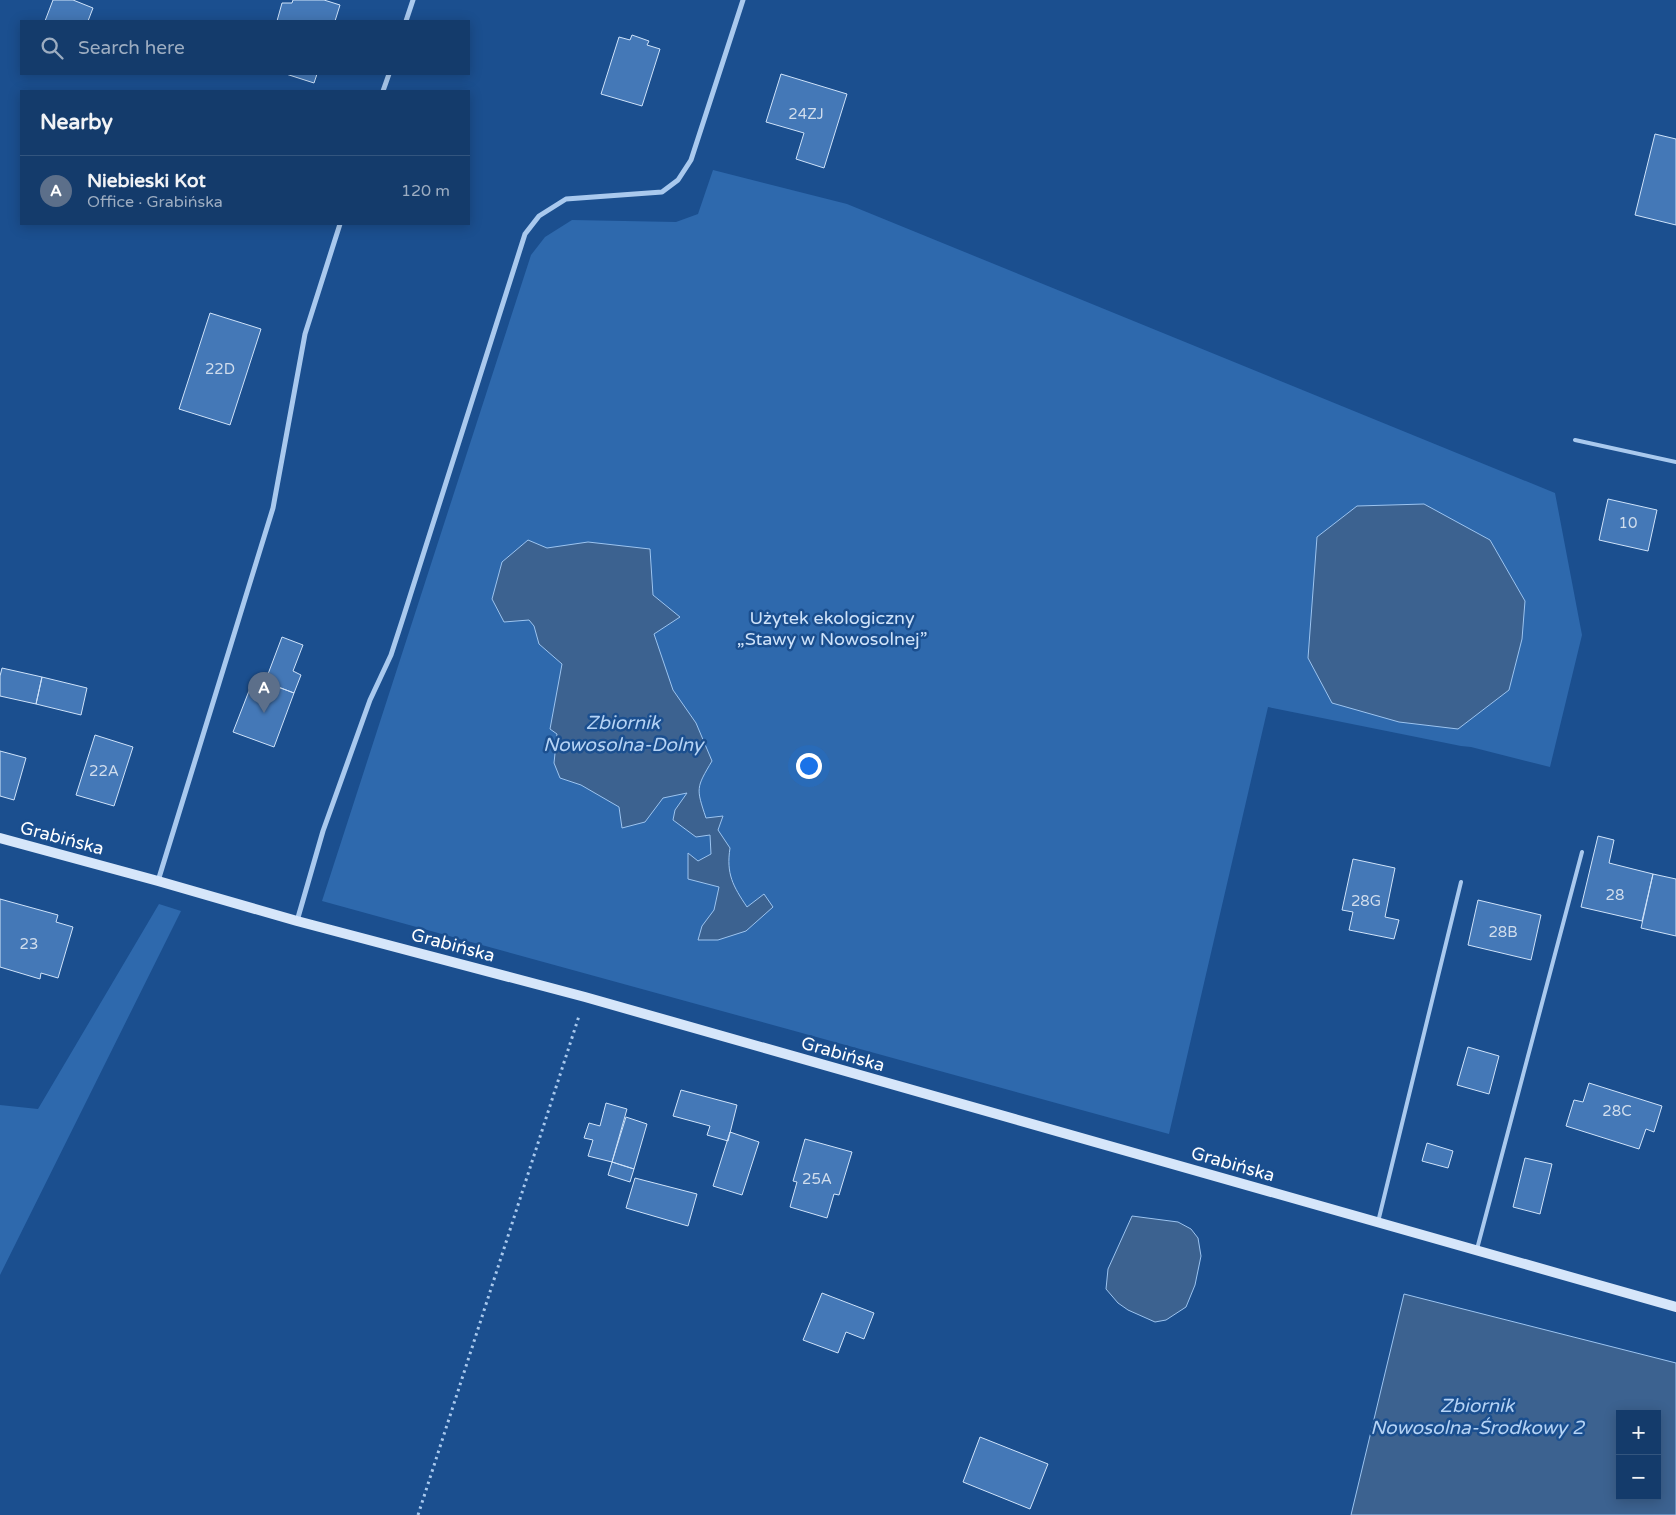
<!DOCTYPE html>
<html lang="en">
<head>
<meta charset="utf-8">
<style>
	body { margin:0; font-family:"Varela Round",sans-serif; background:#1d4271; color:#f1f3f6 }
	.controls { position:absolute; right:15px; bottom:15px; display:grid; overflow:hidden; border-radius:0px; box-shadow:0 2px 12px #0003 }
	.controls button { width:45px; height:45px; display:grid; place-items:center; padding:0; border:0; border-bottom:1px solid #33557e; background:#143b6b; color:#f1f3f6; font:25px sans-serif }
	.you { position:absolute; left:808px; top:765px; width:18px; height:18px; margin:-12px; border:4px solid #fff; border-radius:50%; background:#1a73e8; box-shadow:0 0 0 8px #1a73e833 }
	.badge { display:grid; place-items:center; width:32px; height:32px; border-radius:50%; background:#ffd166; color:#fff; font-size:16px; font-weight:700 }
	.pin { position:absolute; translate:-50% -41px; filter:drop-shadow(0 1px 2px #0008) }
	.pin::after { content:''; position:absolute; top:26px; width:18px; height:15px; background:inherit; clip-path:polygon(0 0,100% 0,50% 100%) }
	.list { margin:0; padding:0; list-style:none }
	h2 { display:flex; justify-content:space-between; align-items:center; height:65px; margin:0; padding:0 20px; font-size:21px }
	h2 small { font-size:16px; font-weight:400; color:#9dadc1 }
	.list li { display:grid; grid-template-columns:32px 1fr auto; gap:15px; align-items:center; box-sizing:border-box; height:70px; padding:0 20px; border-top:1px solid #33557e }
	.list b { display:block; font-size:19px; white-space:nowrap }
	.list p { margin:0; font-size:16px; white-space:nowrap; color:#9dadc1 }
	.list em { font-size:16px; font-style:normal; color:#9dadc1 }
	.icon { flex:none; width:28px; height:28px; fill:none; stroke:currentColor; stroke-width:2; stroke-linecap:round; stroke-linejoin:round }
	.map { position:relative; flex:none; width:1676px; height:1515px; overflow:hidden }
	.search { position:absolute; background:#143b6b; box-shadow:0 2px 12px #0003; left:20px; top:20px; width:450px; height:55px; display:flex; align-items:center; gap:12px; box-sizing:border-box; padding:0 18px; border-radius:0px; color:#9dadc1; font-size:19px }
	.panel { position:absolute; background:#143b6b; box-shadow:0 2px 12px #0003; left:20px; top:90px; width:450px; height:135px; border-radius:0px }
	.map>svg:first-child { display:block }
	.green { fill:#2e69ad }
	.water { fill:#3c6290; stroke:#9cc4f0; fill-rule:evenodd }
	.building { fill:#4478b7; stroke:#cfe3fa }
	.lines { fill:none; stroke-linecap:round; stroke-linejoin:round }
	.path { stroke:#a9c9ee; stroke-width:3; stroke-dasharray:2.5 4; stroke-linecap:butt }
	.lane { stroke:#a9c9ee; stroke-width:4 }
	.street { stroke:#a9c9ee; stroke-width:5 }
	.secondary { stroke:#d6e6fa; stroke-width:10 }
	.labels { text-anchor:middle; stroke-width:5; stroke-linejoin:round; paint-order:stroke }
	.number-label { font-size:15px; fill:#d0dded }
	.park-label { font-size:18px; fill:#cfe3fa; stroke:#1b4f8f }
	.street-label { font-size:18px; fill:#fff; stroke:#1b4f8f }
	.water-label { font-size:19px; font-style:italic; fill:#b5d3f5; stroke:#1b4f8f }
</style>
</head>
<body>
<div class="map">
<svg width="1676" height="1515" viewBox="0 0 1676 1515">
	<rect width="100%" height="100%" fill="#1b4f8f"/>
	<path class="green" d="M713,170L847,204L1555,493L1582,635L1550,767L1471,747L1461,746L1268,707L1169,1134L322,901L531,255L545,237L572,220L676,222L698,214Z
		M159,904L181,911L0,1275V1105L38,1109Z"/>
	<path class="water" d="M1424,504L1490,540L1525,601L1522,639L1509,690L1458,729L1399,722L1332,703L1308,658L1317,537L1357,506Z
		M528,540L547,548L588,542L650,549L653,595L680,617L654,634L673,690L696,723L712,761C696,788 696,788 706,818L723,816L718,830L730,848C726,874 733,886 747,907L764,894L773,907L746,931L718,940H698L702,926L714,910L719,887L688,879V853L698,861L711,854L710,835L696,837L673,820L675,810L687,793L663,798L645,822L622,828L619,807L581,785L560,778L554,763L557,734L550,729L562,664L539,644L534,626L529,620L504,622L492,599L502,562Z
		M1132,1216L1178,1222L1191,1229L1198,1238L1201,1256L1195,1285L1186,1307L1166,1320L1155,1322L1128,1310L1118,1303L1106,1289L1108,1269Z
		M1404,1294L1676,1363V1515H1351ZM1620,1414H1657V1496H1620Z"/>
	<path class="building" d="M53,0H73L93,8L88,21H45Z
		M293,0H324L340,5L335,21H277L282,3H292Z
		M632,35L649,41L647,45L660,49L642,106L601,94L619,37L630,40Z
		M286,74H317L314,83Z
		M781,74L847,94L824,168L796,159L804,133L766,122Z
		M1655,134L1676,139V225L1635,215Z
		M210,313L261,329L230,425L179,409Z
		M1608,499L1657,510L1648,551L1599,540Z
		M282,637L303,645L293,671L301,675L294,693L265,682Z
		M2,668L42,677L36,704L0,696V676Z
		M42,677L87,688L81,715L36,704Z
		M254,678L294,693L274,747L233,732Z
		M95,735L133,747L114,806L76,795Z
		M0,751L26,758L14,800L0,796Z
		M1598,836L1614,840L1609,863L1653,874L1642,921L1581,907Z
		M1353,859L1395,868L1385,917L1399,920L1394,939L1349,930L1353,912L1342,910Z
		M1653,874L1676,879V936L1641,928Z
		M0,899L58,915L56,922L73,927L58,978L41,973L40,979L0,967Z
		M1478,900L1541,915L1531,960L1468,945Z
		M1468,1047L1499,1056L1489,1094L1457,1085Z
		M1589,1083L1662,1106L1654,1132L1646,1129L1639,1149L1566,1126L1574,1100L1583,1102Z
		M681,1090L737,1105L728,1141L707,1135L710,1126L673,1116Z
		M606,1103L627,1109L612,1162L588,1156L593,1140L584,1138L589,1123L600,1126Z
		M626,1117L647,1124L634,1169L612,1162Z
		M730,1132L759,1142L742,1195L713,1186Z
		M805,1139L852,1152L839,1195L834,1194L827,1218L790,1207L797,1182L793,1181Z
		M1427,1143L1453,1151L1448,1168L1422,1161Z
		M1525,1158L1552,1164L1540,1214L1513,1207Z
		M612,1162L634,1169L630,1182L608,1175Z
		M635,1178L697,1194L688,1226L626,1208Z
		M822,1293L874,1313L864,1339L846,1332L838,1353L803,1340Z
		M980,1437L1048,1464L1030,1509L963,1482Z"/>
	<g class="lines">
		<path class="path" d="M418,1515L579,1016"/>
		<path class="lane" d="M1575,440L1676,462
			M1378,1222L1461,882
			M1477,1249L1582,852"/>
		<path class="street" d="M406,21L413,0
			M383,91L389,74
			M158,881L273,508L305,334L340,224
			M297,921L323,831L370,700L391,655L404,615L525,234L539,216L566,199L662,192L678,180L691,160L743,0"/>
		<path class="secondary" d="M0,838L158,881L297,921L585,997L1676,1307"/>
	</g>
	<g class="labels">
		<g class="number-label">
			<text x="806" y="119">24ZJ</text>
			<text x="220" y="374">22D</text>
			<text x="1628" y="528">10</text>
			<text x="104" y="776">22A</text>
			<text x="1615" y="900">28</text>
			<text x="1366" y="906">28G</text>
			<text x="1503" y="937">28B</text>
			<text x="29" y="949">23</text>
			<text x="1617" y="1116">28C</text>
			<text x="817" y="1184">25A</text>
		</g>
		<g class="park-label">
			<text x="832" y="624">Użytek ekologiczny<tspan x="832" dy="21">„Stawy w Nowosolnej”</tspan></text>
		</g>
		<g class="street-label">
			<text transform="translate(62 838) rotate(15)" y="6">Grabińska</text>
			<text transform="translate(453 945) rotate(15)" y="6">Grabińska</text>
			<text transform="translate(843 1054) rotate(16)" y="6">Grabińska</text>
			<text transform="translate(1233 1164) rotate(16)" y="6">Grabińska</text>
		</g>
		<g class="water-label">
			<text x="623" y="729">Zbiornik<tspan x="623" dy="22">Nowosolna-Dolny</tspan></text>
			<text x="1477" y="1412">Zbiornik<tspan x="1477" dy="22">Nowosolna-Środkowy 2</tspan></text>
		</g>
	</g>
</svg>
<div class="controls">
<button>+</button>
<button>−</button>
</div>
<div class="you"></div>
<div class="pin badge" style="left:264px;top:713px;background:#5c6f8a">A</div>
<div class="search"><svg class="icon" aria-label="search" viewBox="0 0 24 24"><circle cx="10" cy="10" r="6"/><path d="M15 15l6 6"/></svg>Search here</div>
<section class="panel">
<h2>Nearby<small></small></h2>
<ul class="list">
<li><span class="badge" style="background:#5c6f8a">A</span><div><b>Niebieski Kot</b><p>Office · Grabińska</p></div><em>120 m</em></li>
</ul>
</section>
</div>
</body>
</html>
